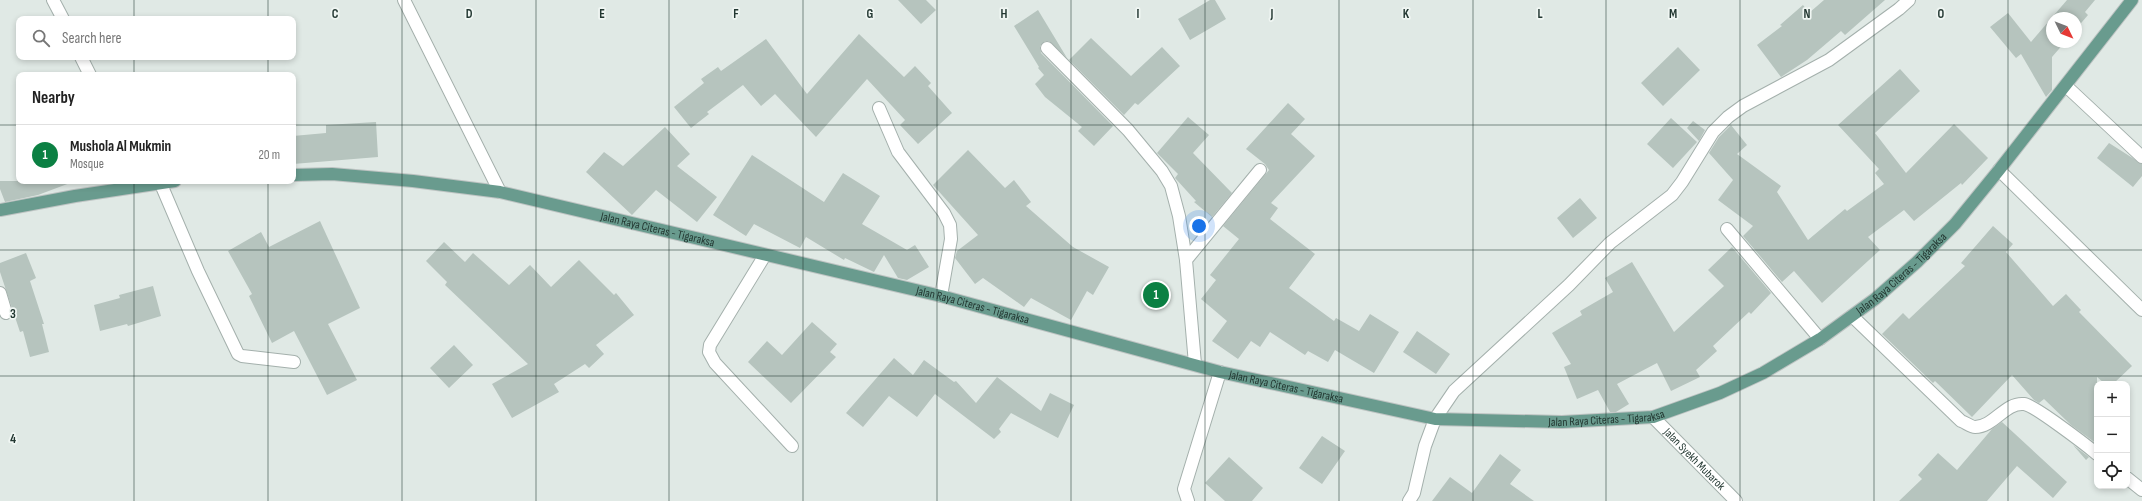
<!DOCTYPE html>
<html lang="en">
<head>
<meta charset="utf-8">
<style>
	body { margin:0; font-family:"Sofia Sans Condensed",sans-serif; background:#f2f2f2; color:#222 }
	.controls { position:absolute; right:12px; bottom:12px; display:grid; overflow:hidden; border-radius:8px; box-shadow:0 2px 6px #0003 }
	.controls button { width:36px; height:36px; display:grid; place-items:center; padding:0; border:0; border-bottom:1px solid #e0e0e0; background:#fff; color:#222; font:20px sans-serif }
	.compass { position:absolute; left:2046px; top:12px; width:36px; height:36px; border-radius:50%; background:#fff; box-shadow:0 2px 6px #0003; rotate:133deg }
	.you { position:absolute; left:1199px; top:226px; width:14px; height:14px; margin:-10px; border:3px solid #fff; border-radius:50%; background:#1a73e8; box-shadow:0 0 0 6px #1a73e833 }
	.badge { display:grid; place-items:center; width:26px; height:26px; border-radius:50%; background:#0b8043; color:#fff; font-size:13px; font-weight:700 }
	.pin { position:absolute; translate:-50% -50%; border:2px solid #fff; box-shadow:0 1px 4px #0006 }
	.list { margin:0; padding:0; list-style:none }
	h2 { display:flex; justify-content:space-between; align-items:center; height:52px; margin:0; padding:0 16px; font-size:17px }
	h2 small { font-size:13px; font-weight:400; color:#767676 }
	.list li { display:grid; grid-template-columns:26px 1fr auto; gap:12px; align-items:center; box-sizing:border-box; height:60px; padding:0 16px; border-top:1px solid #e0e0e0 }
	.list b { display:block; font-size:15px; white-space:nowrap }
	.list p { margin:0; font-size:13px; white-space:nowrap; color:#767676 }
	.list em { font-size:13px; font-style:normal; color:#767676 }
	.icon { flex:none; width:22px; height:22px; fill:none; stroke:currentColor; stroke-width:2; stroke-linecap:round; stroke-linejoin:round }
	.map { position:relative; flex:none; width:2142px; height:501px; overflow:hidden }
	.search { position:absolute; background:#fff; box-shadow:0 2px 6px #0003; left:16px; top:16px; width:280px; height:44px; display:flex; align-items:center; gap:10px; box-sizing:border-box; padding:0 14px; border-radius:8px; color:#767676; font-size:15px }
	.panel { position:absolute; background:#fff; box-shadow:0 2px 6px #0003; left:16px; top:72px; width:280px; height:112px; border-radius:8px }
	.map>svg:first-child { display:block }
	.building { fill:#b6c4be }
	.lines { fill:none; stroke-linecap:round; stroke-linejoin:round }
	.street-casing { stroke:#a4b0ac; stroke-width:14 }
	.primary-casing { stroke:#bdc3c2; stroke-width:14 }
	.street { stroke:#fff; stroke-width:12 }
	.primary { stroke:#699b8e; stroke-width:12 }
	.grid { fill:none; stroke:#233832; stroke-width:1; stroke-opacity:0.55 }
	.labels { text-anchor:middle; stroke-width:3.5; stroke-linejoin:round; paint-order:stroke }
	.street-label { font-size:12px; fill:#233832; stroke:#f0f6f3 }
	.grid-label { font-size:13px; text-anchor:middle; font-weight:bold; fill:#233832; stroke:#f0f6f3; stroke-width:3.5; stroke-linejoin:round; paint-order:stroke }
</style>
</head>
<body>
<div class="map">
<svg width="2142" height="501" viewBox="0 0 2142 501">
	<rect width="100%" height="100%" fill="#e0e9e5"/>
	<path class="building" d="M898,0H926L936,10L921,24Z
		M1210,0H1215L1226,19L1190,40L1178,19Z
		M1824,0H1885L1845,35L1841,31L1807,60L1781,77L1757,45L1782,26L1780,25L1803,5L1809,13Z
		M2067,0H2095L2085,12L2088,15L2076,29V18H2052V42H2065L2052,57V90L2046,97L2021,54L2016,58L1990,27L2008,13L2031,42Z
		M1038,10L1067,58L1049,41H1045L1040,46L1041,53L1113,126L1094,146L1078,131L1082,127L1045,97L1035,84L1044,75L1038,68L1039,67L1014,26Z
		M859,34L904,77L915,66L931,83L928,86L952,113L918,144L900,125L905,120L867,79L816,137L775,94L761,106L743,85L707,112L709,114L691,128L674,107L704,83L701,79L718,67L721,71L766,39L807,94Z
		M1091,38L1131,76L1162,47L1180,66L1138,105L1135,103L1124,115L1069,60Z
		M1678,47L1700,70L1663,106L1641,83Z
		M1900,69L1920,91L1875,133L1906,173L1954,124L1988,158L1962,185L1961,183L1914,221L1904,210L1868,237L1880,250L1822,303L1794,271L1782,282L1743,236L1753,226L1718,200L1733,180L1709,153L1719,137L1731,125L1747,145L1737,154L1781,186L1777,192L1808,240L1845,209L1847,211L1884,184L1875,173L1879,169L1838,125Z
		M1288,103L1305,119L1291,134L1315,156L1271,203L1278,208L1270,219L1315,254L1289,288L1334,321L1336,318L1359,331L1370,314L1399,332L1374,373L1335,350L1328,362L1308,351L1305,355L1270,332L1260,347L1251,341L1238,359L1212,341L1227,321L1201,299L1216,280L1210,275L1239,239L1223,226L1269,170L1265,164L1246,149Z
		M1188,117L1209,135L1193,153L1232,193L1212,217L1194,202L1196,201L1175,178L1178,174L1157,153Z
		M1671,118L1697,142L1673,168L1647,144Z
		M1693,121L1705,130L1699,141L1687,128Z
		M376,122L378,157L293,164V136L326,133V125Z
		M665,127L690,154L677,166L717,197L697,222L656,190L632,215L586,172L604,152L623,166Z
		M2109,143L2142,164V176L2133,187L2097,158Z
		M968,150L1005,188L1014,180L1031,202L1026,206L1073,247L1109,267L1093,295L1087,291L1071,320L1031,298L1024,307L983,278L975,284L955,258L957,251L978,235L933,185Z
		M752,155L824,202L843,173L880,196L862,224L907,250L915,245L929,267L907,280L898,278L884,255L874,272L845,258L844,260L806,237L800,248L754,224L746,236L713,215Z
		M0,181H70V183L38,195L5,202L0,189Z
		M1580,198L1597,218L1573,238L1557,218Z
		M320,221L360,308L328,324L357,380L327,395L294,331L272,343L249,296L252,294L228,251L261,232L269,247Z
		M1993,226L2013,244L2006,252L2053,306L2066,294L2081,310L2079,312L2132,366L2113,384H2105L2097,377V444L2071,425L2044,399L2039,403L2034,400L2012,375L1972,417L1935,381L1933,383L1882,334L1903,313L1909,319L1965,266L1961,263Z
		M444,242L465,262L473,253L509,285L530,265L551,287L579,260L614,295L616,293L634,315L596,345L604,354L589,368L585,364L554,384L559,392L512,418L492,384L528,364L445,285L447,282L426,261Z
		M1732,247L1771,293L1751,314L1749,312L1713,346L1717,351L1696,370L1700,377L1671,391L1657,363L1617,384L1629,404L1616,412H1610L1598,390L1577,399L1564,367L1571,364L1552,333L1582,315L1580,311L1613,292L1605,278L1632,262L1674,332L1724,286L1708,270Z
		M26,253L36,278L30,281L44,324H42L49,352L30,357L23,331L20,332L0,272V263Z
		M153,286L161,316L128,326L127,324L100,331L94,305L120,298L119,295Z
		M812,322L837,344L830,352L836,357L791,403L748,362L767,341L782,355Z
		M1417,331L1450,354L1436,374L1403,352Z
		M454,345L473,365L449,388L430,368Z
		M894,358L913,375L924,360L954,382L956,381L976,403L997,377L1041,411L1050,393L1074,405L1058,438L1011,413L999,429L1001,432L994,439L935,394L917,417L889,396L863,427L846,413Z
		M2002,422L2067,482L2053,498L2017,466L1987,501H1899L1922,479L1918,475L1938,453L1957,470L1992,429Z
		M1322,436L1345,451L1322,484L1299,468Z
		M2073,445L2089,457L2086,460Z
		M1500,454L1521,470L1510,484L1534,501H1432L1450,477L1472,493Z
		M1229,457L1263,488L1252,501H1225L1205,483Z"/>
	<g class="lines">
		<defs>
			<g id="street">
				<path d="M53,0L63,19"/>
				<path d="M404,0L500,192"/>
				<path d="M1047,48L1128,130L1162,171L1171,186L1179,216L1186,260"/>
				<path d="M81,57L90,75"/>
				<path d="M2066,86L2142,157"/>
				<path d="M879,108L898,152L944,213L950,225L951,239L941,296"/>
				<path d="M1999,170L2142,310"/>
				<path d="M160,182L198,271L238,354L242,356L294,362"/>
				<path d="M1727,229L1820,339"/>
				<path d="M765,255L710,345L709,352L715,363L792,446"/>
				<path d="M0,293L6,313"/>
				<path d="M1852,316L1961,421C1965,422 1971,427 1975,427C1994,427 2005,402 2024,404C2034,405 2086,445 2097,454"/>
				<path d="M1195,364L1186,260L1260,170"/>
				<path id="s1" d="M1653,417L1736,501"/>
				<path d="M2127,478L2142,490"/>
				<path d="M1188,501L1184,489L1220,372"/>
				<path d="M1409,501L1414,493L1425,446L1435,419L1454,391L1569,285L1610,243L1672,195L1682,182L1713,132L1728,117L1743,106L1829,60L1899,9L1909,0"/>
			</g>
			<g id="primary">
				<path id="s2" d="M293,175L332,174L413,181L500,192L941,296L1220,372L1435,419L1562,422L1653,417L1720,393L1763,373L1820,339L1875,299L1917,262L1955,224L1999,170L2132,0"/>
				<path d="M0,210L75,196L175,181"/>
			</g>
		</defs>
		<use href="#street" class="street-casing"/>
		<use href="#primary" class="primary-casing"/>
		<use href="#street" class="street"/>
		<use href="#primary" class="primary"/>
	</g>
	<path class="grid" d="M134,0V19M268,0V19M402,0V501M536,0V501M669,0V501M803,0V501M937,0V501M1071,0V501M1205,0V501M1339,0V501M1473,0V501M1606,0V501M1740,0V501M1874,0V501M2008,0V501M134,57V75M268,57V75M0,125H19M293,125H2142M134,181V501M268,181V501M0,250H2142M0,376H2142"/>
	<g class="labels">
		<g class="street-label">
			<text dy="4" stroke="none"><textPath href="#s2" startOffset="370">Jalan Raya Citeras - Tigaraksa</textPath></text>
			<text dy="4" stroke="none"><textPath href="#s2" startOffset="1678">Jalan Raya Citeras - Tigaraksa</textPath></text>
			<text dy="4" stroke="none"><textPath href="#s2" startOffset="694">Jalan Raya Citeras - Tigaraksa</textPath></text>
			<text dy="4" stroke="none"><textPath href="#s2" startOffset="1018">Jalan Raya Citeras - Tigaraksa</textPath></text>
			<text dy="4" stroke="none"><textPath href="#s2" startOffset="1342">Jalan Raya Citeras - Tigaraksa</textPath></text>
			<text dy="4" stroke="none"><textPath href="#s1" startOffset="59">Jalan Syekh Mubarok</textPath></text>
		</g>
	</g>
	<g class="grid-label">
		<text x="335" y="18">C</text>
		<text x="469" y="18">D</text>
		<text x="602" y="18">E</text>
		<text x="736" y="18">F</text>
		<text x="870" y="18">G</text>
		<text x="1004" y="18">H</text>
		<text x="1138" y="18">I</text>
		<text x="1272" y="18">J</text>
		<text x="1406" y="18">K</text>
		<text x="1540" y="18">L</text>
		<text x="1673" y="18">M</text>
		<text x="1807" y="18">N</text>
		<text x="1941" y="18">O</text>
		<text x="13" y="318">3</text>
		<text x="13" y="443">4</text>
	</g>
</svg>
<div class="controls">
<button>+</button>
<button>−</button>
<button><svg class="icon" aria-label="locate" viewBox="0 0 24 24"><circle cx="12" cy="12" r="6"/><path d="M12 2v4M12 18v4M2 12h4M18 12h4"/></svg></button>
</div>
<svg class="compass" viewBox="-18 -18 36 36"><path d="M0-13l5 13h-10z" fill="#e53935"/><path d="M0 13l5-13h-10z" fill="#767676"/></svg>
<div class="you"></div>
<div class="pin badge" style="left:1156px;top:295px">1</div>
<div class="search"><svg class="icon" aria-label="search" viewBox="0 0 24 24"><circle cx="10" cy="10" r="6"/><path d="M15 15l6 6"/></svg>Search here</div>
<section class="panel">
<h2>Nearby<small></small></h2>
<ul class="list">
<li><span class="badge">1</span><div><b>Mushola Al Mukmin</b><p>Mosque</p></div><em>20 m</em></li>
</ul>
</section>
</div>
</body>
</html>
